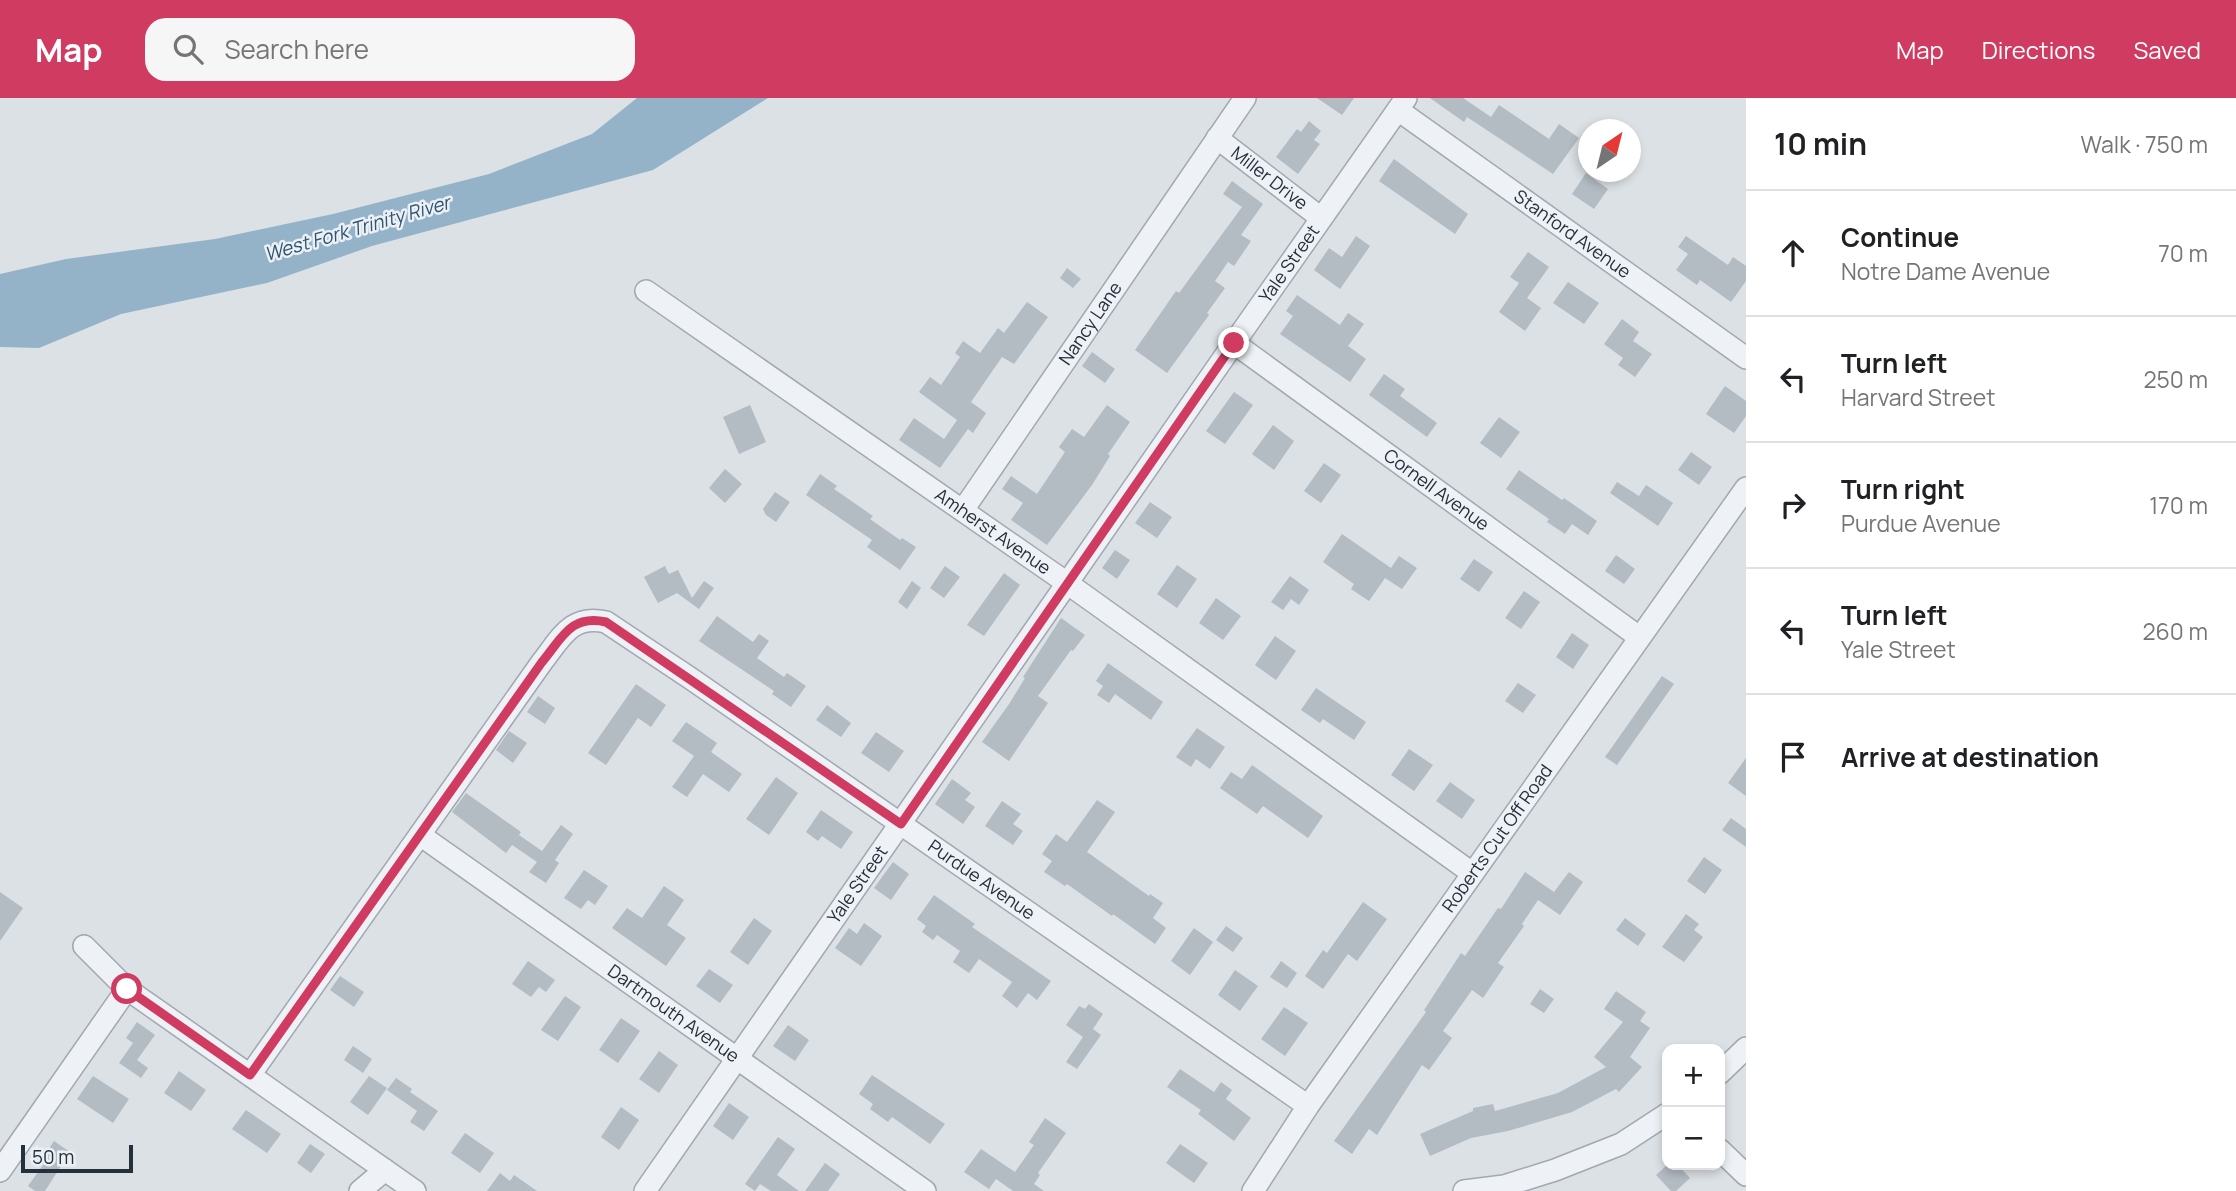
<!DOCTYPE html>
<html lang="en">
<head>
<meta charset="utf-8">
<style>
	body { margin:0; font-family:Manrope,sans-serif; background:#f6f6f6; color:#202124 }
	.controls { position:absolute; right:21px; bottom:21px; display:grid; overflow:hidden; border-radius:14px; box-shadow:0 4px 10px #0003 }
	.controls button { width:63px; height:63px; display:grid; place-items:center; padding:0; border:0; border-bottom:2px solid #e0e0e0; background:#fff; color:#202124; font:35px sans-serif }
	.compass { position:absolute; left:1578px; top:21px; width:63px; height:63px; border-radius:50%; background:#fff; box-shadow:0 4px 10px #0003; rotate:35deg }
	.scale { position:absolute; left:21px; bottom:18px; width:112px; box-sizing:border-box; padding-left:7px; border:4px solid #25303d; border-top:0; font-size:19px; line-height:24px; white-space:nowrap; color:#25303d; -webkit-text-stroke:5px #ebf0f4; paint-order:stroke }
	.stop { position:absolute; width:21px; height:21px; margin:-16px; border:5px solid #d03c61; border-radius:50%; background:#fff }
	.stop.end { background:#d03c61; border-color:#fff; box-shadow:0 2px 7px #0008 }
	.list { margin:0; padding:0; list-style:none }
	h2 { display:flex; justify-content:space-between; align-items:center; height:91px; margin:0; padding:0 28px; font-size:30px }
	h2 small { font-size:23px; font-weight:400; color:#757577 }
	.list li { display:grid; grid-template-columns:46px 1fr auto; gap:21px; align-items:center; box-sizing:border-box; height:126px; padding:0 28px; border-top:2px solid #e0e0e0 }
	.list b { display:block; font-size:26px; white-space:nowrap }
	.list p { margin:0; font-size:23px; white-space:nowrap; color:#757577 }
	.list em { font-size:23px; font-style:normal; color:#757577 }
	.icon { flex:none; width:38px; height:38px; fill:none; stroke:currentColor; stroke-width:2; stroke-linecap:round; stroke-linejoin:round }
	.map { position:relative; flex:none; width:1746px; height:1093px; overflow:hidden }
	header { display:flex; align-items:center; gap:42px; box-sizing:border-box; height:98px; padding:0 35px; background:#d03c61; color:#fff }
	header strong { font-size:33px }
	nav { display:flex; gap:38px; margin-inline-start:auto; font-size:24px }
	.search { width:490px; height:63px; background:#f6f6f6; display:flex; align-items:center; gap:18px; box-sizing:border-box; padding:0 24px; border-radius:21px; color:#757577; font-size:26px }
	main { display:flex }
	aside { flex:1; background:#fff }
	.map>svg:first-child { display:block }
	.water { fill:#95b3c8 }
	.building { fill:#b3bbc3 }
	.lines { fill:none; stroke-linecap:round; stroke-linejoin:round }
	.minor-casing { stroke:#a1a8b0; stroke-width:24 }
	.minor { stroke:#eef1f5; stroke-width:21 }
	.route { stroke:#d03c61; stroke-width:9 }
	.labels { text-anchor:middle; stroke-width:5; stroke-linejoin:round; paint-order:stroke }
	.street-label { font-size:18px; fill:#25303d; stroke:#ebf0f4 }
	.water-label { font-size:19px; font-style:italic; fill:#2f5371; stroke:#ebf0f4 }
</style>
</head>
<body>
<header>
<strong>Map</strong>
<div class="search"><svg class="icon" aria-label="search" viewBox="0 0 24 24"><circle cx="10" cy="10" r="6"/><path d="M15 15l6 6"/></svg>Search here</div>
<nav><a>Map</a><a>Directions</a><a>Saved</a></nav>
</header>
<main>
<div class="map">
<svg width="1746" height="1093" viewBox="0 0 1746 1093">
	<rect width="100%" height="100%" fill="#dce1e6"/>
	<path class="water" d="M637,0H768L653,72L372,148L267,185L121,216L39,250L0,249V176L66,161L215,141L333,116L489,76L592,36Z"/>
	<path class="building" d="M1317,0H1354L1342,17Z
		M1430,0H1463L1491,19L1499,7L1549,41L1559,26L1579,40L1553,76L1467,19L1464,24Z
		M1309,23L1321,33L1314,42L1320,46L1298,76L1276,59L1297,31L1301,34Z
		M1394,61L1468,116L1455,136L1379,83Z
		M1586,75L1608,91L1594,111L1572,96Z
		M1232,83L1263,106L1241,137L1251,143L1234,168L1228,164L1215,183L1225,190L1207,215L1209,217L1167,275L1135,252L1176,193L1179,195L1242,109L1223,96Z
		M1356,138L1370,148L1340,191L1314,172L1329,150L1342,159Z
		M1686,138L1728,167L1733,159L1746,168V183L1731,204L1700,182L1697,187L1676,172L1688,156L1678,149Z
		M1528,154L1549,169L1527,200L1541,210L1525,233L1499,214L1519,185L1510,179Z
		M1067,170L1081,181L1073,190L1060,180Z
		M1568,184L1599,205L1584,226L1553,205Z
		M1297,197L1340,227L1348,215L1364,226L1348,248L1366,261L1350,284L1280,236L1293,218L1286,213Z
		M1027,204L1048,219L1014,266L1002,259L971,304L986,315L973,335L968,331L940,370L899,342L914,320L944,341L957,322L919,294L930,279L941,287L960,259L955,255L963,243L980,255L998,230L1004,235Z
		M1622,221L1639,234L1633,243L1652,256L1635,279L1618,267L1623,260L1604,246Z
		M1092,254L1115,271L1105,285L1082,268Z
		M1384,276L1405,291L1400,298L1437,325L1427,339L1369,297Z
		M1725,288L1746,303V318L1734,335L1706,316Z
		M1234,294L1253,307L1225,346L1206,333Z
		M750,307L766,344L739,356L723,319Z
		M1107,307L1130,324L1108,356L1110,358L1092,387L1047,447L1011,422L1023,405L1002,391L1011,378L1037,396L1065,354L1059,349L1072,331L1084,339Z
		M1499,319L1520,334L1501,360L1480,345Z
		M1273,327L1294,343L1274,372L1252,356Z
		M1691,354L1712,369L1699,387L1678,372Z
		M1324,365L1341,377L1321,405L1304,393Z
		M725,371L742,386L725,405L709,390Z
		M1519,372L1562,402L1564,400L1597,423L1588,437L1572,426L1565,436L1547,424L1549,421L1506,391Z
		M820,376L837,388L834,391L873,418L870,421L900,442L902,440L916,449L900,472L867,449L872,442L806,397Z
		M1617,384L1639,398L1646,387L1673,405L1658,428L1610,395Z
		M775,394L790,404L776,424L766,417L763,411Z
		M1150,404L1172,419L1157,440L1135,425Z
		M1342,436L1391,470L1399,458L1417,470L1402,491L1385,480L1369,503L1351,491L1354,486L1323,464Z
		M1115,452L1130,462L1117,481L1102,470Z
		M1616,457L1635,471L1624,486L1605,473Z
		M1474,461L1493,474L1479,494L1460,481Z
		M1177,467L1197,481L1177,510L1157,496Z
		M665,468L669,476L678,472L692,500L704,483L714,490L699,511L677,495L658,505L644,479Z
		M945,468L960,479L944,500L930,490Z
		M1004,475L1020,487L984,538L967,527Z
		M1290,478L1309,492L1299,507L1291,501L1283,512L1271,504Z
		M912,483L921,490L907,511L898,504Z
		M1524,493L1540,504L1521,531L1505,520Z
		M1216,500L1241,518L1223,542L1199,525Z
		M717,518L753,544L759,536L769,543L757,560L784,579L787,575L806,588L791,609L772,596L774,593L699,543Z
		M1061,520L1085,537L1073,553L1071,552L1038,598L1048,605L1009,663L982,644L1009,606L1025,580L1023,579Z
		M1572,535L1589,547L1573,571L1556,559Z
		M1275,538L1296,553L1276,582L1255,567Z
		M1108,565L1163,604L1151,622L1115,596L1109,605L1097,597L1103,588L1096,583Z
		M1662,578L1674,586L1617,667L1605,659Z
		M1518,585L1536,597L1523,615L1505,603Z
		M636,586L666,607L651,629L638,620L606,667L588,655Z
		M1316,590L1366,624L1354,642L1323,621L1320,625L1301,612Z
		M538,598L555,610L545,626L527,614Z
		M827,607L851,625L841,639L816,622Z
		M686,624L717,645L711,654L742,676L729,694L703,676L687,699L672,689L694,658L672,643Z
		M1197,630L1225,649L1210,671L1196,661L1191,669L1176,659Z
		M509,633L527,645L513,665L496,652Z
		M876,634L904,653L889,674L861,655Z
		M1409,651L1433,667L1414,693L1391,677Z
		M1746,660V698L1728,685Z
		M1252,667L1323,718L1308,740L1263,708L1257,716L1220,690L1231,674L1242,681Z
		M776,679L798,695L769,737L746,721Z
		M952,681L971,695L965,702L975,709L963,726L935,706Z
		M1450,684L1475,702L1462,721L1436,703Z
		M466,695L521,734L519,737L542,753L561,727L573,736L555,762L559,765L546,785L529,774L537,764L512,747L506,755L452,714Z
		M1097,702L1115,714L1087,754L1149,798L1150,796L1163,805L1153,820L1166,830L1155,846L1113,816L1112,818L1067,786L1065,788L1044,774L1052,763L1042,756L1056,736L1067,744Z
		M1002,703L1021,716L1013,726L1023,733L1013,747L985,728Z
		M821,712L853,734L841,751L822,738L818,743L806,734Z
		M1731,720L1746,731V749L1722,732Z
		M1704,759L1722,772L1705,796L1687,783Z
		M893,764L909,776L891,802L874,790Z
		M584,772L608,788L595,807L588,802L581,811L564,800Z
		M1525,774L1554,794L1569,774L1583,784L1560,817L1538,802L1522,826L1524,828L1498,865L1504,869L1483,900L1472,892L1443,933L1452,940L1429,972L1422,967L1377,1037L1369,1031L1352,1056L1334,1043L1426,914L1424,912L1461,855L1465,858L1498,810L1501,811Z
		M664,788L684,802L667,827L686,840L666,868L612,830L627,810L642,820Z
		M0,794L23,810L0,843Z
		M934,797L975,826L972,829L1051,883L1037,902L1028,895L1017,910L1002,898L1012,884L979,861L969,875L953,864L960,853L937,837L933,842L922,834L926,828L917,821Z
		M1363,804L1387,821L1357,863L1348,856L1323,891L1305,878L1323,852L1327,855Z
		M1686,816L1699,826L1694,832L1703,839L1684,864L1662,849Z
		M754,820L772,833L748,867L730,854Z
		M1625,820L1646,836L1638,848L1616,832Z
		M864,825L882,838L861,868L835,850L849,830L857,836Z
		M1226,828L1243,840L1233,854L1216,842Z
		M1194,830L1213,844L1190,877L1171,863Z
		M528,863L555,882L546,894L539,889L531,899L512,886Z
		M1281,863L1297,875L1287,890L1270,879Z
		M709,871L733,887L720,905L696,888Z
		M1235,872L1258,888L1240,913L1218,897Z
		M340,878L364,894L354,909L330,892Z
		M1540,891L1554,901L1544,915L1530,906Z
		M1616,893L1646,914L1640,923L1650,930L1630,959L1642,969L1619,994L1616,991L1572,1014L1508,1033L1471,1040L1430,1058L1420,1036L1473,1013V1010L1493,1006L1495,1013L1558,995L1606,969L1594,959L1623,924L1604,911Z
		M565,898L581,909L558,943L541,932Z
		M1089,906L1103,916L1093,931L1101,937L1077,971L1066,964L1083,939L1066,927L1079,908L1085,911Z
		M1284,909L1308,925L1285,958L1261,941Z
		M621,920L640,933L618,965L599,952Z
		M137,924L155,937L137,962L148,970L141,980L119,965L133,945L126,940Z
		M788,927L809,942L795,963L773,948Z
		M353,948L372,961L363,975L344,962Z
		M659,953L678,967L659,995L639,981Z
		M1180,971L1214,994L1221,984L1232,992L1226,1001L1251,1020L1234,1043L1198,1016L1201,1012L1167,989Z
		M179,973L206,992L191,1013L164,995Z
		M872,977L945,1026L930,1046L892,1019L888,1024L870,1011L873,1006L859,996Z
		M93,978L129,1001L113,1025L77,1001Z
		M369,978L387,990L368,1017L350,1004Z
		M396,980L412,991L410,994L438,1013L424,1033L410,1024L417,1013L387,992Z
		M729,1005L749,1019L733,1042L713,1028Z
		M621,1009L639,1022L619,1052L601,1039Z
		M246,1012L281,1036L267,1055L232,1031Z
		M1045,1020L1066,1035L1038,1075L1040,1077L1034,1086L1044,1093H1013L996,1081L989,1091L964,1074L981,1051L1015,1074L1034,1047L1029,1044Z
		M465,1035L494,1055L480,1075L451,1055Z
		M778,1039L795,1051L777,1077L799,1093H771L760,1086L755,1093L745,1086Z
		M54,1043L70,1054L45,1093H35L28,1088L48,1060L44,1058Z
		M310,1046L325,1056L311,1075L297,1065Z
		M1180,1046L1208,1065L1194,1085L1166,1065Z
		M825,1065L840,1076L828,1093H805Z
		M1667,1067H1678L1690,1080L1676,1093H1671L1656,1077Z
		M500,1075L510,1083L514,1077L537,1093H487Z"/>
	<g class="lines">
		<defs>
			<g id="minor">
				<path id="s1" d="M1398,12L1746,260"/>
				<path id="s2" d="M1217,40L1321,120"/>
				<path id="s3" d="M646,193L1067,485L1472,775"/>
				<path id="s4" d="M1234,245L1639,539"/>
				<path id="s5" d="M963,412L1245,0"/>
				<path id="s6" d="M420,737L925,1093"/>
				<path d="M84,848L127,891L415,1093"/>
				<path d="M1720,975L1746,950"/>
				<path id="s7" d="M250,977L542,564C561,540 571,516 606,524L690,580L1308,1008"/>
				<path d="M1720,1052L1746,1077"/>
				<path d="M0,1073L127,891"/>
				<path d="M360,1093L385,1072"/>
				<path id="s8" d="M645,1093L1234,245L1406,0"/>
				<path id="s9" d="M1253,1093L1308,1008L1746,390"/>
				<path d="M1464,1093L1504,1088L1555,1072L1621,1046L1667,1016"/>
			</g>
		</defs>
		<use href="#minor" class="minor-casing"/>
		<use href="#minor" class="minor"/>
	</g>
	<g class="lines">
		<path class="route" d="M127,891L250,977L542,564C562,540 571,516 606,524L901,726L1234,245"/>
	</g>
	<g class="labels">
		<g class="street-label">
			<text dy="6" stroke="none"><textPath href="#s2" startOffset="66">Miller Drive</textPath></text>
			<text dy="6" stroke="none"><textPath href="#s1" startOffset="214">Stanford Avenue</textPath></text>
			<text dy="6" stroke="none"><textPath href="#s8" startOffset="1129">Yale Street</textPath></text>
			<text dy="6" stroke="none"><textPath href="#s5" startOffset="226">Nancy Lane</textPath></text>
			<text dy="6" stroke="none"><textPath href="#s4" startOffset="250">Cornell Avenue</textPath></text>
			<text dy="6" stroke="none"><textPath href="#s3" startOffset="422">Amherst Avenue</textPath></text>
			<text dy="6" stroke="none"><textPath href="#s9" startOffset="429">Roberts Cut Off Road</textPath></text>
			<text dy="6" stroke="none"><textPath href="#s7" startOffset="1043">Purdue Avenue</textPath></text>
			<text dy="6" stroke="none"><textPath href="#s8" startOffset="373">Yale Street</textPath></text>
			<text dy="6" stroke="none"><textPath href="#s6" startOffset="310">Dartmouth Avenue</textPath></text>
		</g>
		<g class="water-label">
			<text transform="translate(357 130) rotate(-16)" y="7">West Fork Trinity River</text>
		</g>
	</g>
</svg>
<div class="controls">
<button>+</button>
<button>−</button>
</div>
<svg class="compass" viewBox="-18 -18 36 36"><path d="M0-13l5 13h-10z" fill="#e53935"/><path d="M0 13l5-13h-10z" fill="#757577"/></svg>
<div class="scale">50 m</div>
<div class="stop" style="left:127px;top:891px"></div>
<div class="stop end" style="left:1234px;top:245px"></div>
</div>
<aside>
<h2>10 min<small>Walk · 750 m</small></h2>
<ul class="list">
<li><svg class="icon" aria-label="ahead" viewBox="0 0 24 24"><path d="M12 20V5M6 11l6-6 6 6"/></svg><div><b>Continue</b><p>Notre Dame Avenue</p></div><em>70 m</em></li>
<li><svg class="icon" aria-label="left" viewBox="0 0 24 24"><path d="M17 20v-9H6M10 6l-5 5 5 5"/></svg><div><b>Turn left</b><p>Harvard Street</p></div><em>250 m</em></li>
<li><svg class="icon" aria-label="right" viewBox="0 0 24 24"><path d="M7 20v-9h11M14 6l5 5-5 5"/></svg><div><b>Turn right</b><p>Purdue Avenue</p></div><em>170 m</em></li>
<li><svg class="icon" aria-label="left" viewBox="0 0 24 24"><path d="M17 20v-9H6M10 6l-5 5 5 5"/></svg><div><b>Turn left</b><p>Yale Street</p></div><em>260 m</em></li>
<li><svg class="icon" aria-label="arrive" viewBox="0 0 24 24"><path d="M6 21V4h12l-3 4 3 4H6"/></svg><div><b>Arrive at destination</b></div></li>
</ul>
</aside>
</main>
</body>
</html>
